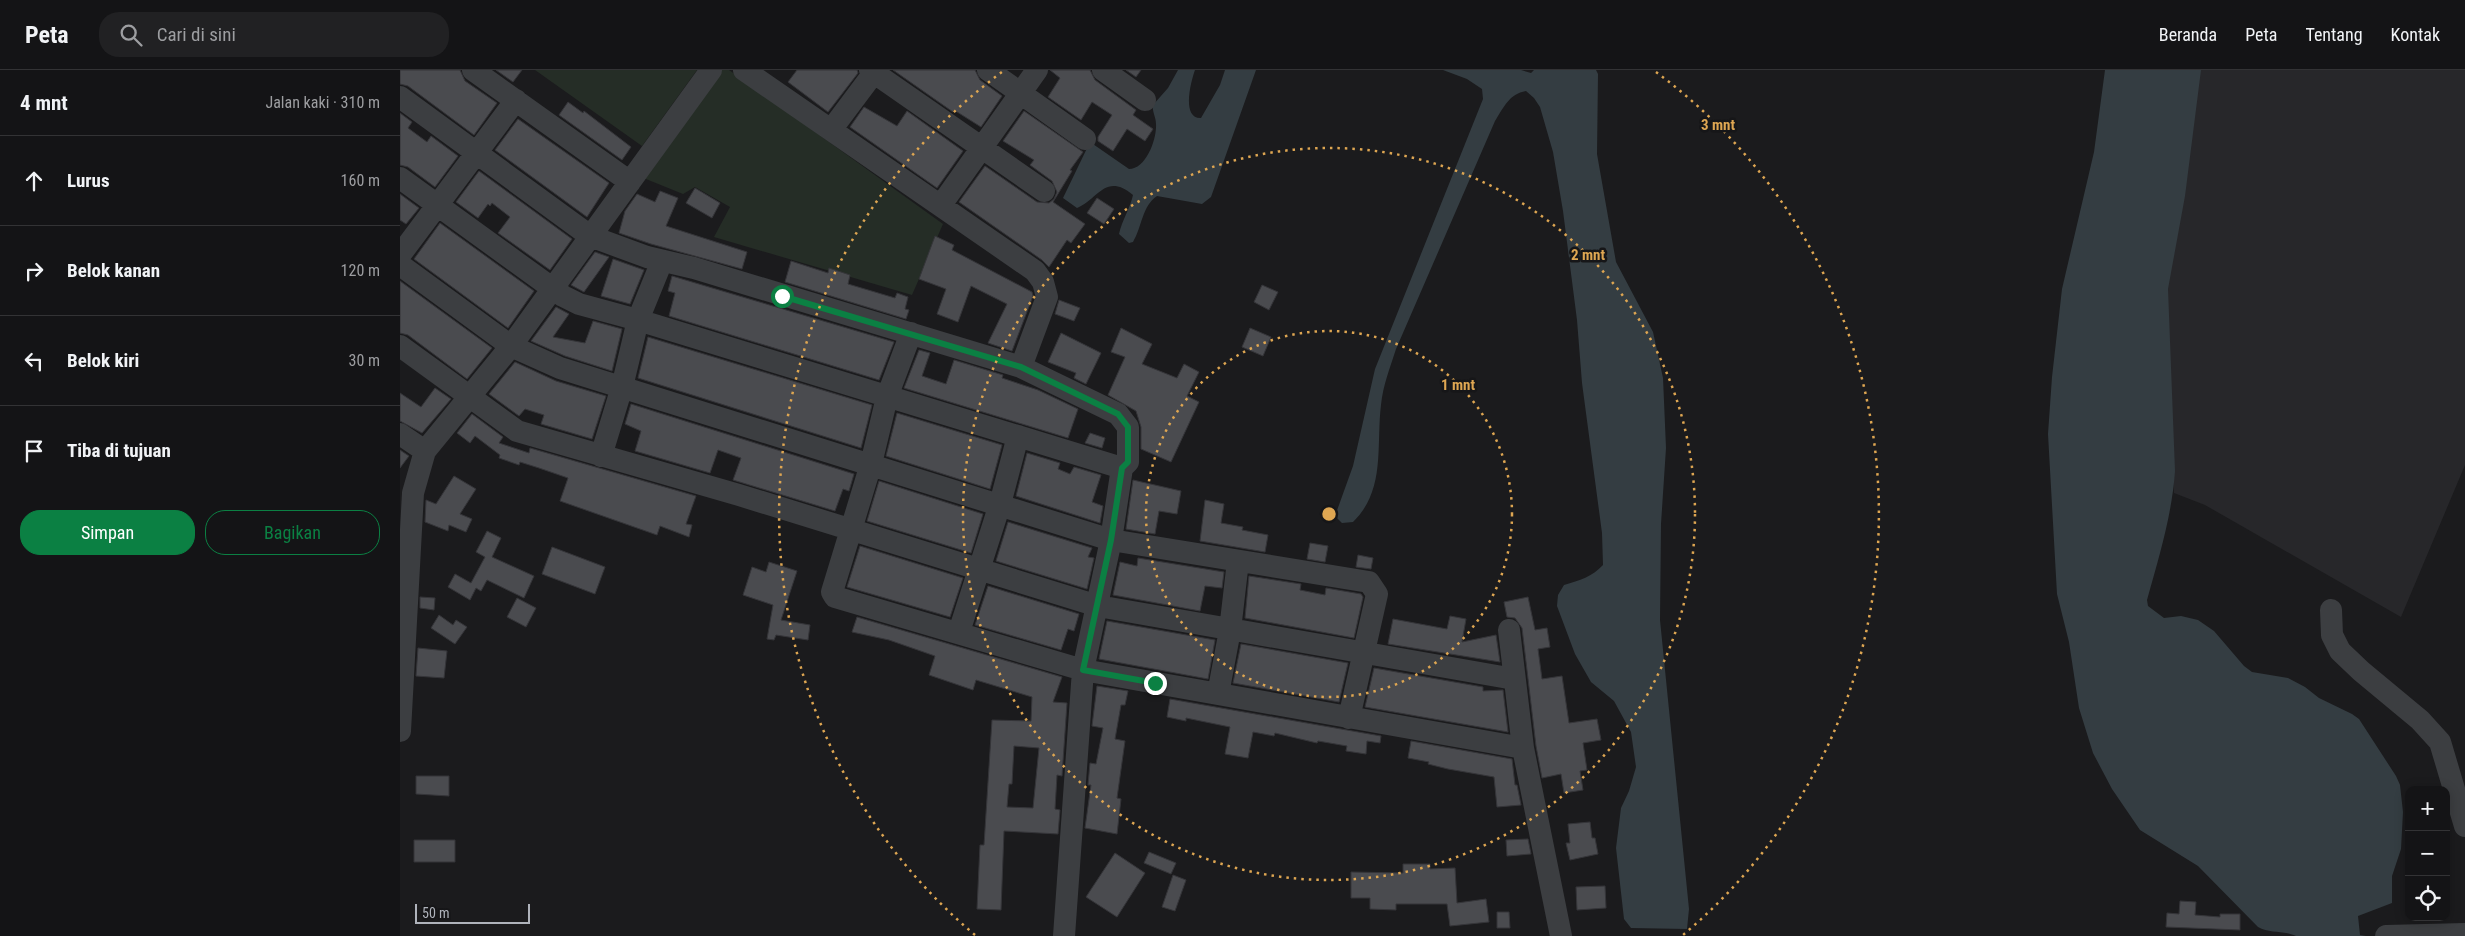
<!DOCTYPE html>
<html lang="id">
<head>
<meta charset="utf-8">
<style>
	body { margin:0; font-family:"Roboto Condensed",sans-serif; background:#212123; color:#f1f3f6 }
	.controls { position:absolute; right:15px; bottom:15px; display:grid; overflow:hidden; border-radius:10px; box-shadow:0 2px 12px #0003 }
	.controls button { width:45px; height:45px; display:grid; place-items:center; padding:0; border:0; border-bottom:1px solid #333335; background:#141416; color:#f1f3f6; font:25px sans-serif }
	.scale { position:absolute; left:15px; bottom:12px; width:115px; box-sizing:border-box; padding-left:5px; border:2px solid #afb3bb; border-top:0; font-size:14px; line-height:18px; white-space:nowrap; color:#afb3bb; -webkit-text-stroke:4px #161618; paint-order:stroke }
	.stop { position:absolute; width:15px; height:15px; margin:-11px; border:4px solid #0b8043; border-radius:50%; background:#fff }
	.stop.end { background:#0b8043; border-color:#fff; box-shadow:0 1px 5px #0008 }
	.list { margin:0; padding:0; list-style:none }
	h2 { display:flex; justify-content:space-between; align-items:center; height:65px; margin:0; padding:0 20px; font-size:21px }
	h2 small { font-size:16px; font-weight:400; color:#9d9ea1 }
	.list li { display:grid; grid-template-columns:32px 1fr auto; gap:15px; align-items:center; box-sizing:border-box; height:90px; padding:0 20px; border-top:1px solid #333335 }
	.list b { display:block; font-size:19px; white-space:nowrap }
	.list em { font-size:16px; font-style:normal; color:#9d9ea1 }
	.actions { display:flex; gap:10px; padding:15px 20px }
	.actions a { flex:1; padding:11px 0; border:1px solid #0b8043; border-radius:20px; text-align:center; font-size:18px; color:#0b8043 }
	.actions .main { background:#0b8043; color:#fff }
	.icon { flex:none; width:28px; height:28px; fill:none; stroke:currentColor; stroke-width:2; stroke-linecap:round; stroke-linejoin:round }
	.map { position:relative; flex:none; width:2065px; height:866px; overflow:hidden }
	header { display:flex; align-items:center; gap:30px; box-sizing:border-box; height:70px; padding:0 25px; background:#141416; border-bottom:1px solid #333335 }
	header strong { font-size:24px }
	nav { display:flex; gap:28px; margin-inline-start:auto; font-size:18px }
	.search { width:350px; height:45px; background:#212123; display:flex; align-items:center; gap:12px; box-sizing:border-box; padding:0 18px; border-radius:20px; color:#9d9ea1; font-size:19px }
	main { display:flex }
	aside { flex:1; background:#141416 }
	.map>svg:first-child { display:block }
	.built { fill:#27272a }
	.green { fill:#252d26 }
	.water { fill:#343d42 }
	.building { fill:#4a4b4f; stroke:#353539; fill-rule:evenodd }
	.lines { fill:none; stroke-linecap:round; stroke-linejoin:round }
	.minor { stroke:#3c3e41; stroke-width:22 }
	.route { stroke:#0b8043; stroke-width:6 }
	.ring { fill:none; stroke:#dea652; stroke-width:2.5; stroke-dasharray:2.5 5 }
	.centre { fill:#dea652; stroke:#161618; stroke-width:2.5 }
	.ring-label { font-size:15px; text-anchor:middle; font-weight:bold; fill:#dea652; stroke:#161618; stroke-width:5; stroke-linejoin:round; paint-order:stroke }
</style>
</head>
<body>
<header>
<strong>Peta</strong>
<div class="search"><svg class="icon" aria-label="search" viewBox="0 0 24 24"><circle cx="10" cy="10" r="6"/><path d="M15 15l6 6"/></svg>Cari di sini</div>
<nav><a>Beranda</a><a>Peta</a><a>Tentang</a><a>Kontak</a></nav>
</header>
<main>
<aside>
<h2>4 mnt<small>Jalan kaki · 310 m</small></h2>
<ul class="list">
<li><svg class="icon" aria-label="ahead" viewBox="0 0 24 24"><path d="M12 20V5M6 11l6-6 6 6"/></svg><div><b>Lurus</b></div><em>160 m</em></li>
<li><svg class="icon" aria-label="right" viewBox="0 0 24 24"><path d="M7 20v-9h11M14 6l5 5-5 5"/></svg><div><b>Belok kanan</b></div><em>120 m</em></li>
<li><svg class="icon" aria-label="left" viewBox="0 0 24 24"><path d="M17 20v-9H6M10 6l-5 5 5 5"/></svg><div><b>Belok kiri</b></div><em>30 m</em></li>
<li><svg class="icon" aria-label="arrive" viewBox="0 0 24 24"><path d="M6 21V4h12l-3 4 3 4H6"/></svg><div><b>Tiba di tujuan</b></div></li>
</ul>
<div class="actions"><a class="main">Simpan</a><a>Bagikan</a></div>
</aside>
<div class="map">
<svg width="2065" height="866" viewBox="0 0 2065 866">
	<rect width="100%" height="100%" fill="#1b1b1d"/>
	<path class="built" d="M1751,0H2065V395L2001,547L1805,435L1774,423Z"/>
	<path class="green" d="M135,0H297L242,76Z
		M322,0H329L543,154L512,225L314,167L330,137L295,117L283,124L241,107Z"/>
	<path class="water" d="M778,0H795C791,11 781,49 801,48L820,15L825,0H856L811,127L802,134L757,126C742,136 742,157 733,172L729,173L719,164C722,150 730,139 733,125C705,102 698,130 677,138L663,128L690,72L729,99C746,99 757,69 756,54C756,47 752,42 753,35L768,18Z
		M1043,0H1121L1131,3L1134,0H1196L1198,4L1197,84L1216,192L1253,262L1263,308L1266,378L1261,454L1260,550L1289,839L1287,859L1231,858L1224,849L1216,778L1221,738L1229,721L1236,697L1231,662L1214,631L1191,612L1175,584L1157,536L1158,525L1164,515C1180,510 1192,507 1203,495L1202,463L1182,313L1177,250L1163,141L1153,82L1140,37L1134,28L1126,21C1109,24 1104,37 1095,51L996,279C990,298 983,315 981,335C976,376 986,420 953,452L942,453L935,446L953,396L975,299L1083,29L1082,19L1067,9Z
		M1705,0H1801L1785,126L1768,219L1775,401C1772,445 1759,487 1747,530L1748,536L1764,548L1781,546L1798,550L1814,561L1844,596L1852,602L1888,608L1905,617L1919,628L1952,644L1959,649L1996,706L2000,715L2003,742L2001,779L1992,806V833L1958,846L1960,865L1966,866H1896C1884,860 1870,864 1858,857L1798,796L1740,760L1712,719L1693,683L1679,638L1669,572L1657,524L1648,364L1652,307L1662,219L1694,82Z"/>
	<path class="building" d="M0,0H60L65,11L97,33L74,65L8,16L0,14Z
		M96,0H122L113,12Z
		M397,0H457L458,3L428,42L388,12Z
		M493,0H575L580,10L602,26L581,57L554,40L553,42Z
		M650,0H690L695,10L736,40L733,45L753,59L745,71L727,59L713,81L698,71V67L712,45L692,32L681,50L648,27L660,8Z
		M726,0H741L736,7Z
		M168,32L183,43L184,41L231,77L222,90L159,45Z
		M464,37L497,56L507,41L563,81L537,118L450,57Z
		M624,41L683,82L670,100L672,101L653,132L685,154L671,173L667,170L649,197L642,190L559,132L585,96L637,132L649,133L654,129L657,122L652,111L630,95L634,90L603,71Z
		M0,43L12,52L8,58L27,72L31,66L58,86L35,117L8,97L0,95Z
		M118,49L209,113L187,147L95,80Z
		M79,101L172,169L150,200L98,163L110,147L92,133L90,136L88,134L78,148L56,132Z
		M295,118L320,133L312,148L286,133Z
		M260,121L278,128L266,156L347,182L342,199L251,174L219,163L225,141L237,124L255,132Z
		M0,124L19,138L6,154L0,150Z
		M697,128L714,139L704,154L687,143Z
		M40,153L134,221L108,258L14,189Z
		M535,166L554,175L552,180L632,222L633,226L612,281L588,273L607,234L571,216L558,252L537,244L546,219L519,209Z
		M195,182L209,187L184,222L171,215Z
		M213,189L244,200L230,234L201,226Z
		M391,191L428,203L429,198L450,205L448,214L495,228L497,223L508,227L505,239L509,240L506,249L385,212Z
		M272,206L494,272L479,310L269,246L275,223L268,221Z
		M0,211L92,278L67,309L8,265L0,263Z
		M862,215L878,222L869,240L854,232Z
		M659,230L680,238L674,251L655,244Z
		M156,237L169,244L153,267L185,273L193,251L222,259L212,301L165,286L131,271Z
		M721,258L752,274L742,294L777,308L784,294L799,302L787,326L799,332L771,392L741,379V357L736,341L708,325L725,287L711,282Z
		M850,258L871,267L863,286L842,277Z
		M661,263L701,283L686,314L674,308L676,303L648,292Z
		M248,267L472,335L461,378L238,308Z
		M519,280L530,283L522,306L546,314L554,290L603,305L602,308L638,320L678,339L668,368L504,318Z
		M115,292L156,311L206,326L192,369L141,354L144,345L125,339L119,346L89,324Z
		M35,318L51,329L22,363L0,351V323L21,337Z
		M231,334L454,404L449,421L443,419L435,441L333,410L341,388L318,380L310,403L235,381L241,361L225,354Z
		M497,343L602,375L590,419L486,386Z
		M72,344L103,367L99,373L129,383L130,378L296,426L286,454L292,455L289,467L260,456L257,465L160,431L168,408L139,398L120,392L119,395L99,388L100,385L75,366L70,373L57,363Z
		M690,363L705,368L702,378L685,373Z
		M0,380L9,386L0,398Z
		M627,383L660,393L658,399L670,404L674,397L701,405L692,432L703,436L700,453L616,426Z
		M54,406L76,419L60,444L72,449L66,462L49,455L48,461L25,452L26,430L36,434Z
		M733,410L781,421L777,444L759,441L755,464L726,459Z
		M479,411L583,444L571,483L467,451Z
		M805,430L824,434L821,453L843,457L842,460L868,465L865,482L800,471Z
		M608,452L692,478L688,487L694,488L687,519L596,491Z
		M87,461L101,468L92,487L134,506L124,528L87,510L81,521L76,518L70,530L48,517L55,504L71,513L85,487L76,482Z
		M910,473L928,476L925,492L907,489Z
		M460,476L563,508L550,547L447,517Z
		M152,477L205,497L195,524L142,504Z
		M958,485L973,488L971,499L956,497Z
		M738,488L824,502L822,518L805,516L800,541L713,525L720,492L737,496Z
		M369,492L397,501L381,550L410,555L408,570L376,565L374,570L367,569L373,535L343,525L352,497L366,502Z
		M849,506L901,514L900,520L925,525L926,518L961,524L963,527L954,568L845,548Z
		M588,516L679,544L674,561L668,559L661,580L575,555Z
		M20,527L35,528L34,540L20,538Z
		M1128,527L1135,560L1147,558L1150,577L1138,579L1142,609L1162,606L1169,653L1197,649L1201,670L1183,673L1187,700L1180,701L1183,720L1164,723L1161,704L1142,708L1136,676L1122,558L1115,548L1107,547L1104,532Z
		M117,528L136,538L126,557L107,547Z
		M39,545L53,555L56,550L67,557L55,574L31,558Z
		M1050,546L1066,549L1062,572L1096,565L1100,592L988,574L993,549L1047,559Z
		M457,547L662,607L653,632L667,633L662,706L657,705L655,739L660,740L658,764L604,761L601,840L577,839L580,775H584L592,650L631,651L632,627L576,610L573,620L529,605L535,586L489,570L452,562ZM614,676L639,678L633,738L607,737L609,714H612Z
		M707,551L815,570L808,609L699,589Z
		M841,574L948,593L939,632L833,613Z
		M18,578L47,581L44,608L16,606Z
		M974,598L1083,617V621L1103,620L1108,662L965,637Z
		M697,616L728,621L725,635H721L715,669L725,671L717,728L721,729L717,764L685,758L691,715H688L690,693L696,694L703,658L692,656Z
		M770,629L981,666L980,673L967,671L966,684L946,681L947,676L918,671L917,673L875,663L874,666L853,662L848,688L825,684L830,657L786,648V651L767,647Z
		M1011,671L1112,689L1115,715H1117L1121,735L1097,737L1094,707L1048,699L1028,694L1029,692L1008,688Z
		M16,706H49V726L16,724Z
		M1190,752L1192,768H1195L1198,784L1170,790L1166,773H1170L1168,754Z
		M1128,769L1131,784L1107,786L1106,770Z
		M14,770H55V792H14Z
		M749,782L776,793L771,804L744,793Z
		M715,783L745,803L717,847L686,827Z
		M1003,794H1030V799L1055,798L1057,833L1086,829L1089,852L1050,856L1047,834H996V840L970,839V828H951V802L1003,803Z
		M773,805L786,810L775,841L762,837Z
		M1205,816L1206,838L1177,840L1176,817Z
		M1780,831L1796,832L1795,845L1820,847V844H1840V860L1766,857L1767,843L1779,844Z
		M1097,842H1109L1110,858H1097Z"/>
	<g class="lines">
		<path class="minor" d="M73,0L230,112
			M344,0L635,201L643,212L647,227L621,297L718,344L728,357V392L722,398L711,470L683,600L664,866
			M470,0L644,121
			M588,0L685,69
			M703,0L745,30
			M0,27L190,166L247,187L294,198L621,297
			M431,60L476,0
			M0,108L163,226L179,234L238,250L722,398
			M541,135L637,0
			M0,185L116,30
			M0,195L111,276L160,298L711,470L969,512L977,524L949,648
			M511,263L487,327L471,394L432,522L435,527L683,600L1123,678
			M0,276L117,361L339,425L698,536L1114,609
			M0,364L25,381
			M201,386L222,317L238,250L262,191
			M1931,540L1932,565L1940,581L1961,601L2020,650L2040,672L2065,756
			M1109,560L1123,678L1161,866
			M559,562L600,434L618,366
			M818,624L830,560L838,491
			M0,661L13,423L25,381L111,276L311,0
			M1986,866L2065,864"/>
	</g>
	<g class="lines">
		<path class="route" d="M382,226L621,297L718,344L728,357V392L722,398L711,470L683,600L755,613"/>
	</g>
	<g class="ring">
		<circle cx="929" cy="444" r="183"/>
		<circle cx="929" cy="444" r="366"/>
		<path d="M575 865A550 550 0 0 1 602 2M1256 2A550 550 0 0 1 1283 865"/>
	</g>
	<circle cx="929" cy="444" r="8" class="centre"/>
	<g class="ring-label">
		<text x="1318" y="60">3 mnt</text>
		<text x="1188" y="190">2 mnt</text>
		<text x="1058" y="320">1 mnt</text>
	</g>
</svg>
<div class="controls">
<button>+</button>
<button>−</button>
<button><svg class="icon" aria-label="locate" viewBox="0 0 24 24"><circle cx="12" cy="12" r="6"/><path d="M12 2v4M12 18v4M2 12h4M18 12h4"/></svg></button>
</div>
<div class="scale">50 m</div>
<div class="stop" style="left:382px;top:226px"></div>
<div class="stop end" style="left:755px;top:613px"></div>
</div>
</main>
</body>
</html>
